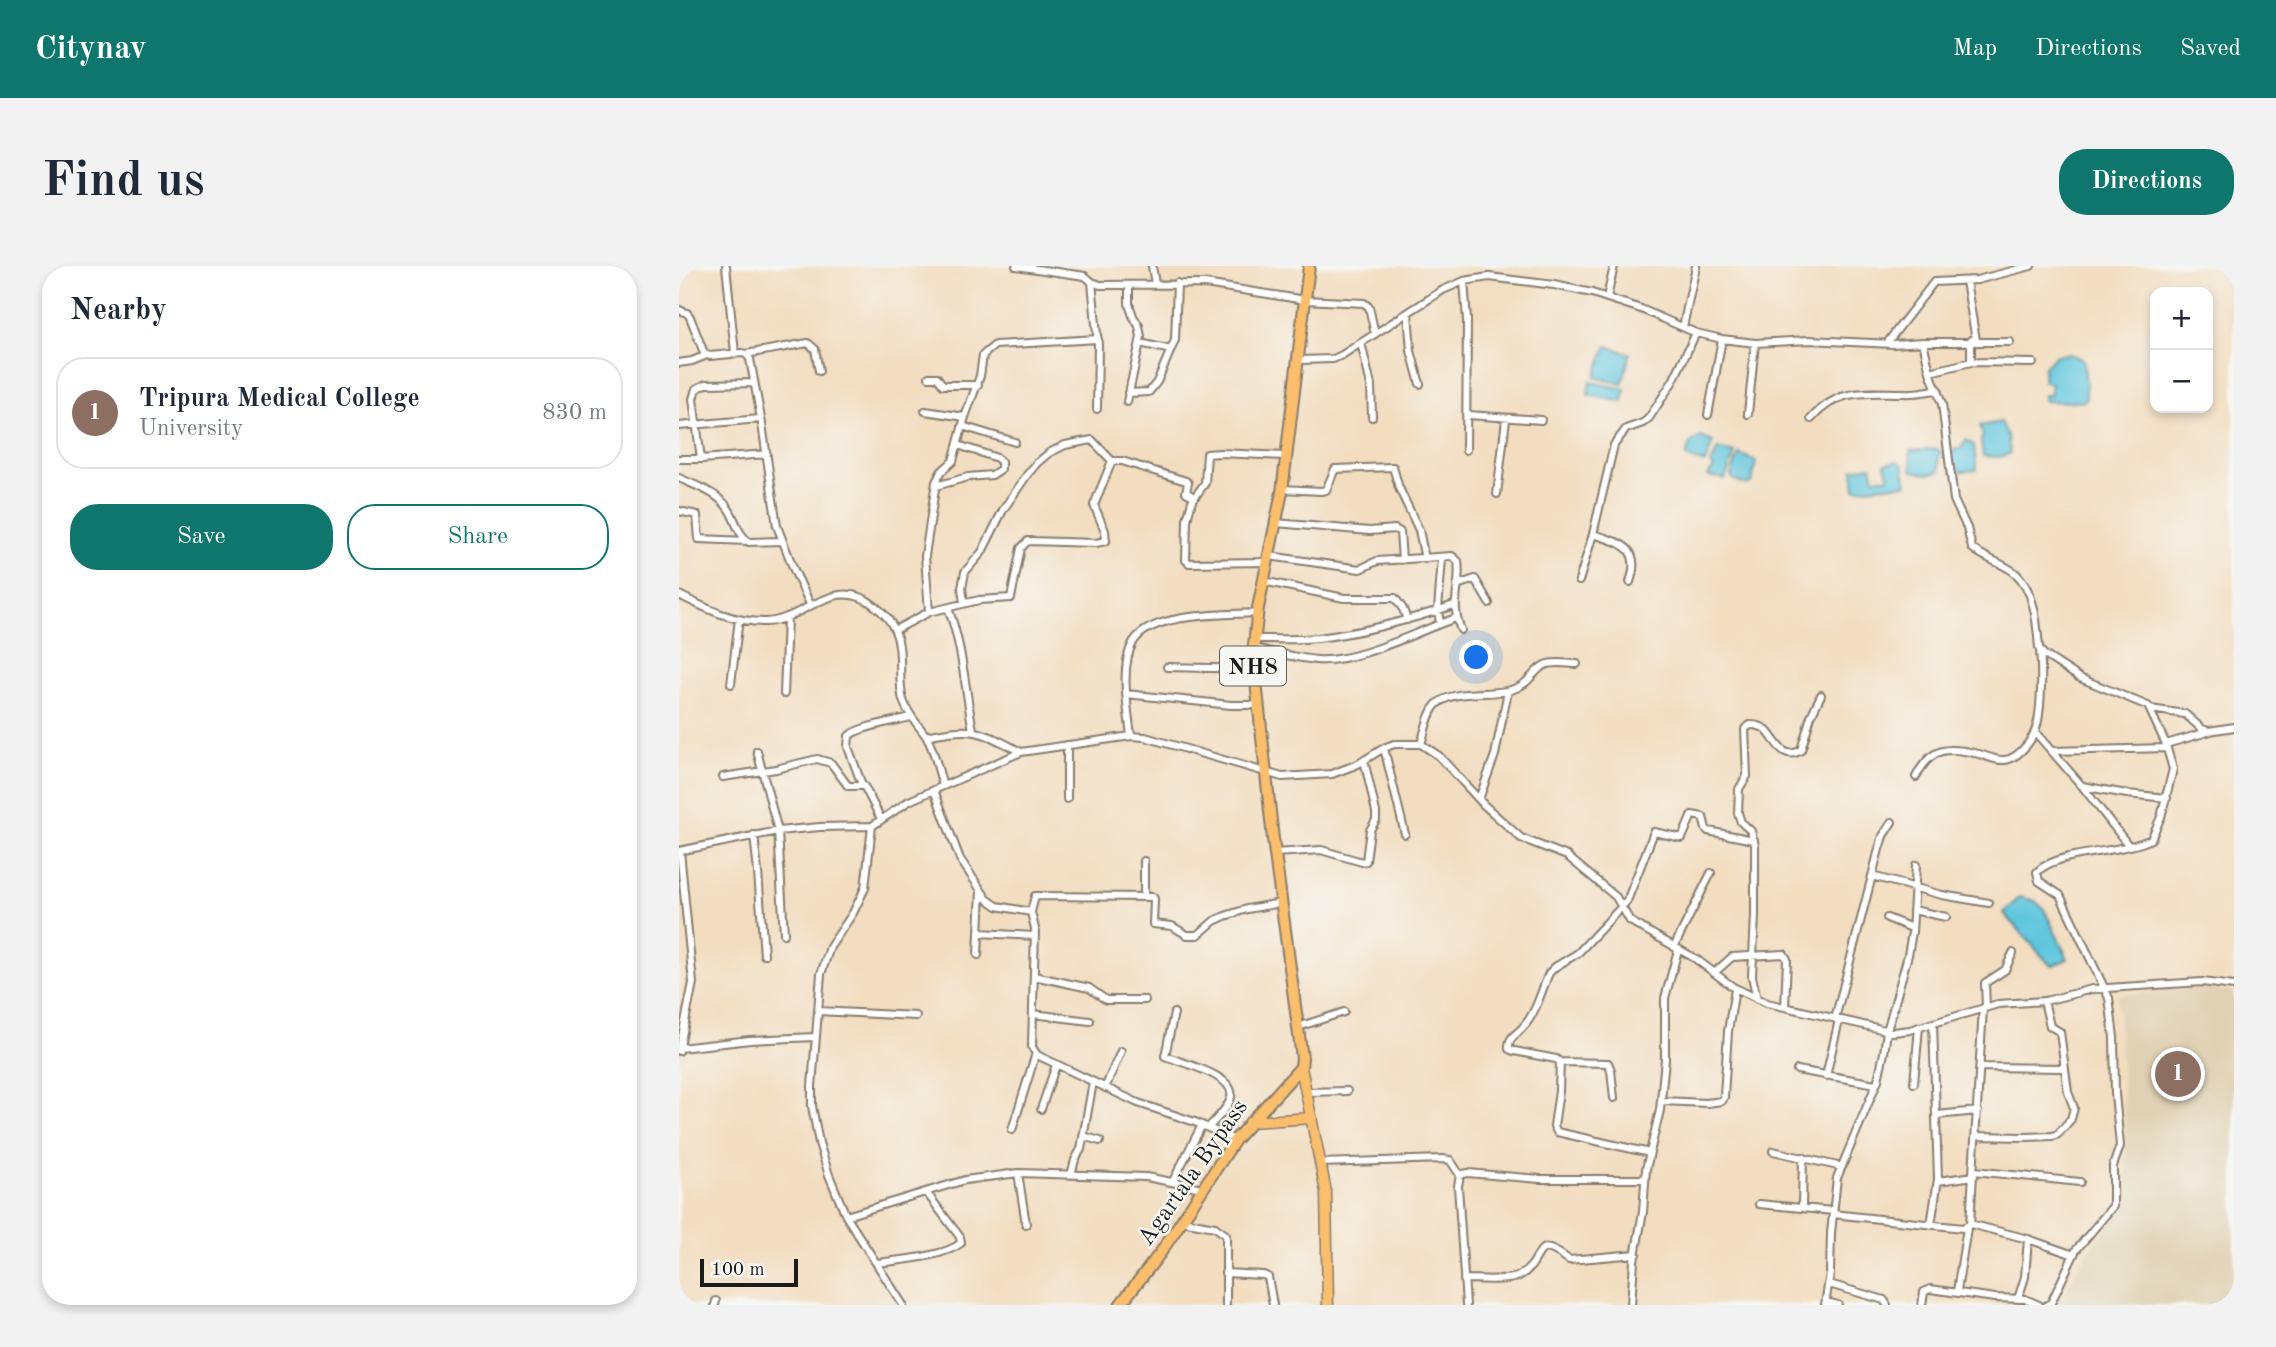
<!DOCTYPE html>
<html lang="en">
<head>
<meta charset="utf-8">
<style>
	body { margin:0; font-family:"Old Standard TT",serif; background:#f2f2f3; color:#1f2937 }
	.controls { position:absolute; right:21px; top:21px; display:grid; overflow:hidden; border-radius:14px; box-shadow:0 4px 10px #0003 }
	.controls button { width:63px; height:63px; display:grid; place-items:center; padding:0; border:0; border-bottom:2px solid #e0e1e3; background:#fff; color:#1f2937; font:35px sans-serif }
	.scale { position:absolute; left:21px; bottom:18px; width:98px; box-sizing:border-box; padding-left:7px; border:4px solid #1c1c1c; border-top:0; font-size:19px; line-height:24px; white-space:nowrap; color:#1c1c1c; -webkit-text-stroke:5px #f6f6f2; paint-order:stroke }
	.you { position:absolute; left:798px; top:392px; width:24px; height:24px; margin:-18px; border:5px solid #fff; border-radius:50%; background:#1a73e8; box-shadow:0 0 0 10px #1a73e833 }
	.badge { display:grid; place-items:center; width:46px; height:46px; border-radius:50%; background:#0f766e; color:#fff; font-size:23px; font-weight:700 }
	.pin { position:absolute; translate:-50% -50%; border:4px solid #fff; box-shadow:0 2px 7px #0006 }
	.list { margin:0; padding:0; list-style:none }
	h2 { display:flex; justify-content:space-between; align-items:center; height:91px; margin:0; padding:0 28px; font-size:30px }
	h2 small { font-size:23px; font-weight:400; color:#747a83 }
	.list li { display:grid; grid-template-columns:46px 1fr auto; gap:21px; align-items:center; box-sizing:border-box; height:112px; margin:0 14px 14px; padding:0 14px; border:2px solid #e0e1e3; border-radius:28px }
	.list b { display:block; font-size:26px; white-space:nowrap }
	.list p { margin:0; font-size:23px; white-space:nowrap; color:#747a83 }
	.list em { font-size:23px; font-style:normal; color:#747a83 }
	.actions { display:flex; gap:14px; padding:21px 28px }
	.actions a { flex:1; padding:16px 0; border:2px solid #0f766e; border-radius:28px; text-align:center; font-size:24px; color:#0f766e }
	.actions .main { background:#0f766e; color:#fff }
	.map { position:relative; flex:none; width:1555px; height:1039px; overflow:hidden; border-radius:28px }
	header { display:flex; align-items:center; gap:42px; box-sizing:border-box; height:98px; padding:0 35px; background:#0f766e; color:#fff }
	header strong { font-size:33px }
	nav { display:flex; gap:38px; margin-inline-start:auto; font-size:24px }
	.intro { display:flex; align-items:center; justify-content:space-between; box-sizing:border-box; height:168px; padding:0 42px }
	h1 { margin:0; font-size:49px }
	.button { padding:18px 32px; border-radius:28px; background:#0f766e; color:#fff; font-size:24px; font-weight:700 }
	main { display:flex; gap:42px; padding:0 42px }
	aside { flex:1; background:#fff; border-radius:28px; box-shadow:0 4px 10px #0003 }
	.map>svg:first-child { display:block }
	.built { fill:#e0d1b4 }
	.water { fill:#5fc6dd; stroke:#3e717c; stroke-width:2 }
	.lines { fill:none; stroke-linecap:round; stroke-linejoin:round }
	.street-casing { stroke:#877c6e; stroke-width:10 }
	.primary-casing { stroke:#877c6e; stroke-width:13 }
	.highway-casing { stroke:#877c6e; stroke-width:14 }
	.street { stroke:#fff; stroke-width:6 }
	.primary { stroke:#fabe6d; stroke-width:10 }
	.highway { stroke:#fabe6d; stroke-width:10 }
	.labels { text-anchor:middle; stroke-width:5; stroke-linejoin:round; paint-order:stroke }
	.shield { fill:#f6f6f2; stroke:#5d5d5c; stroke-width:2 }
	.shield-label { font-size:23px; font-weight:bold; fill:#1c1c1c }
	.street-label { font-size:24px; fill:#1c1c1c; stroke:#f6f6f2 }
</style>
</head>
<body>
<header>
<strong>Citynav</strong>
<nav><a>Map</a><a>Directions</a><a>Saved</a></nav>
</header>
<div class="intro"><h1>Find us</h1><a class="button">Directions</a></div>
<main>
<aside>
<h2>Nearby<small></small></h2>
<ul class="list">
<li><span class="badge" style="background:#8d6e63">1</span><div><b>Tripura Medical College</b><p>University</p></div><em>830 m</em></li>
</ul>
<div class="actions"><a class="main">Save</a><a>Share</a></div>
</aside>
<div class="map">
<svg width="1555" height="1039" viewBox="0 0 1555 1039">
	<rect width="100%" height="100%" fill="#f6f6f2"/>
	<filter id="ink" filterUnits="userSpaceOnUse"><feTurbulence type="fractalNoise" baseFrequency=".0143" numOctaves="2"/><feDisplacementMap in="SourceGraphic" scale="14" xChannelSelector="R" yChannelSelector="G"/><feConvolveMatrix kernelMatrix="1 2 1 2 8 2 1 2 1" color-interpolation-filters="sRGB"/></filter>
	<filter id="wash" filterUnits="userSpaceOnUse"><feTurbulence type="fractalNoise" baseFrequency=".00686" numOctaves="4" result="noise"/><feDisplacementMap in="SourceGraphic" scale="28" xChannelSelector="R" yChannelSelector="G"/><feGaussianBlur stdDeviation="1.57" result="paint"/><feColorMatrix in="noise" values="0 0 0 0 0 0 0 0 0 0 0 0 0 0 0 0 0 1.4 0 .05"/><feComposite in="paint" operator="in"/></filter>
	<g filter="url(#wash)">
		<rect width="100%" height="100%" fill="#f2ddc0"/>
		<path class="built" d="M1526,721L1555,726V1039H1377L1414,978L1447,940L1448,888L1438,729Z"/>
		<path class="water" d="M928,80L951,88L943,118L916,111Z
			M1390,88L1404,93L1407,116V133L1403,136L1365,135V129H1372V118L1364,115L1365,101L1377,89Z
			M911,116L946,123L944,136L909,129Z
			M1322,156L1329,171L1331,187L1321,191L1304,190L1302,174L1304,170L1301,160Z
			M1022,171L1034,176L1026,197L1007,191L1011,177Z
			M1287,174L1295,179L1298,204L1273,206L1271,192L1276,183L1282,182Z
			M1039,183L1056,187L1046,213L1028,210L1035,202L1032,198Z
			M1258,183L1262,186L1260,190L1261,205L1249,208L1233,205L1231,185Z
			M1060,188L1077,195L1073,216L1068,219L1055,214L1052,209Z
			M1218,195L1224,199L1228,218L1176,223L1174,203L1192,200L1195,212H1210L1206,198Z
			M1341,631L1356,635L1365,643L1389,693L1372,700L1325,647Z"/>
	</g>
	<g filter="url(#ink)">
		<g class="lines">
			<defs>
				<path id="street" d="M47,0L56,87
					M337,0L406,10L413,16L421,19L526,18L626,34L685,37L690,41L696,68
					M473,0L476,18
					M785,15L788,54L787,184
					M1287,15L1297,74
					M413,16L419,79L418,143
					M928,32L935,0
					M0,44L8,47L11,51L25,87L31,90L63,87L67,88L71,93L83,158L98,260L115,304L131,338
					M729,47L732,85L741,118
					M1004,61L1017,0
					M1292,74V96
					M1244,76H1331
					M461,77L492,84
					M682,77L692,119L693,151
					M1208,77L1255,16L1298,14L1352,0
					M67,88L129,77L136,83L140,105
					M620,94L654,93L663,89L764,24L785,15L810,11L875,19L913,27L962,43L1017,67L1043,73L1076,77L1130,74L1214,78L1244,76L1251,106L1263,138L1275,234L1288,262L1293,282C1306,293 1322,296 1335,306C1356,323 1358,358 1360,382L1364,388L1401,412L1469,440L1486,476L1494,503L1482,551L1472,573C1442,588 1380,584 1358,606L1360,615L1381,629L1430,732L1435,771L1436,828L1441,880L1434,900V940L1397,984L1372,1037L1368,1039
					M0,97L13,95L28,89
					M1251,106L1292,96L1354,97
					M250,111H258L264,119H299
					M449,127L470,126L478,116L496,74L498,17
					M448,136L462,71L460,60L454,50L450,38V19
					M246,145L286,151
					M1069,148L1076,77
					M789,149L862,154
					M1029,149L1043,73
					M1132,153C1160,121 1186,127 1225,127C1236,128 1247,125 1259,124
					M0,160L81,153
					M283,160L336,176
					M0,193H22L88,188
					M22,193L14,133L17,123L27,118L75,117
					M0,212C17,220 38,226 49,242C57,253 58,268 70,276L102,275
					M257,220L289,211L313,209L322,203V196L318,192L279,179
					M603,223L642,225L647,224L656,203L714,201L720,222L740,264L746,293
					M818,228L827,153
					M0,245L18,249L20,273L68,275
					M597,257L691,265L716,263L721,266L723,294
					M914,268C942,277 963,281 951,316
					M590,290L681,303L698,295L773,290L779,295C783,321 770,336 782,364
					M589,296L510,297L507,294L508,254L513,235L526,217L528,188L541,187L607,190
					M584,315L665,332H716L724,343L728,354
					M900,315L914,268L935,179L947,163L964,157L970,152L994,115L1017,67
					M778,319L796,313L810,337
					M0,329C28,343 54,356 86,356C125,355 156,307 196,340C204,346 212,355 216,365C225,386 218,412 224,434C229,449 238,457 247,470C256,484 259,505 264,520
					M285,337L283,322L286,306L303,286L324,244L348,209L358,197L370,187L386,179L413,174L433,195
					M269,342C284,381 286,424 294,464
					M250,346L246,290L257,216L262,206L274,195L286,151L301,110L304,89L316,79L419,73
					M761,358L759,344L763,292
					M216,364L250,346L300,334L332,332L342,282L349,275L417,277L427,275L426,265L415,239L433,195H443L507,215L509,217L507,226L515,231
					M575,373C596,373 618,374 639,372C686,366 731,354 775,339
					M574,382C595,386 617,392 638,394C679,397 738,365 777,352
					M488,401L574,403
					M52,418L60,353
					M105,428L108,352
					M447,428L552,439H578
					M1471,443L1506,448L1523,463L1530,465L1555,461
					M1356,466L1403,520L1450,580
					M247,470C294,460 300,464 342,486
					M452,470C449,443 440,399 455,375C474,346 546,349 578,347
					M742,478C746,466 749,446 758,438C774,423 811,430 832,424C852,418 853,405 866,399C874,395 889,398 898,398
					M1487,478L1532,465
					M705,482L726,568
					M78,485L99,565L105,668
					M1373,485L1488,482
					M44,511L97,503L138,493L152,497L169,520H185L202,553
					M1237,511C1252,481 1268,480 1300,488C1308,490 1317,495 1326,494C1338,493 1352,476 1356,465C1363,449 1363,403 1361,385
					M183,519L169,481L170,470C178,461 217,455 231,451
					M1403,520L1448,528L1488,532
					M255,524L281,593L308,633L318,640L352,646L356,663L353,781L358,789L459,837L516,856L556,874
					M388,533V479
					M800,533L816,489L829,425
					M193,560L186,622L174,647L151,681L142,708L133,820V840L140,877L150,909L167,950L224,1039
					M75,569L79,606L85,689
					M0,585L99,565L141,561L193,560L230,535L342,486L452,470L466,471L603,511L653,508L679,498L705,482L715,478H742L760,490L805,539L842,572L888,590L937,631L951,655L1017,693L1054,721L1088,737L1215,766L1231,764L1319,738L1366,735L1413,723L1523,716L1555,720
					M596,587L642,584L683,596L687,595L691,564L697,554V546L685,494
					M465,595V630
					M1193,610L1263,629L1310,637
					M1234,644L1267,651
					M352,646L356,630L474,631L475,633L474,658L493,660L508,669H519L535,655L546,650L568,643L602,637
					M1208,652L1233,662
					M300,667L356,670
					M995,681L1032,607
					M299,689L302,625
					M1035,707L1053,691L1105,688L1108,693L1106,741
					M355,710L410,722L427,734H466
					M1078,733L1073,710L1076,650V579L1072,565L1062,556L1059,547L1060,523L1068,510L1066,463L1071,459C1076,459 1083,460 1087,464C1097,474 1104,496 1122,484L1132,450L1142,429
					M1307,741L1306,717L1326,704L1334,687
					M139,745L237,750
					M495,747L486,790C502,797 557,809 552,831C550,842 536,854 529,862
					M354,748L411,755
					M1156,753L1200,583L1204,570L1213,556
					M619,761L665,746
					M1,782L71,774L136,771
					M0,785L14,717L1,585
					M881,796L929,797L932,804L935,832
					M1301,801L1385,802
					M1118,804L1197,818
					M1147,810L1160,754
					M1235,817L1240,761
					M426,822L442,785
					M627,826L668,825
					M982,835L1028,837L1043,835L1045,831L1049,765L1056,723
					M362,843L377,799
					M1258,849L1299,845
					M333,864L357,787
					M404,870L421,875
					M1298,870L1345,871L1374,870L1379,868L1392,853L1395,842L1389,826L1381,766L1371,760L1365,735
					M1094,885L1163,901
					M971,887L878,866L875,860L880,825L881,796L877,793L835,785L830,783C829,770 838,769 845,760C857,747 863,723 870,707L876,701L899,687L948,635L975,566L1003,572L1013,549L1024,551L1027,563L1029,565L1075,574
					M641,897L764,893L771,894L781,909
					M1295,905L1401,916
					M339,907L347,958
					M392,909L396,894L402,883L414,816
					M494,915L523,859
					M1259,915L1295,910
					M1080,938L1154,945
					M1123,942L1124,891
					M1154,948L1284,962L1291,958L1304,742
					M167,950L286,914L339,907L467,911L523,922
					M503,955L536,961L547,969V1039
					M1291,958L1349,973L1395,989
					M1252,959L1259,913L1254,757
					M199,997C221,994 265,991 282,977L281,971L247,926
					M546,1007L584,1009L589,1011L594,1039
					M785,1013C799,1013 829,1016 840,1010C868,995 851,966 890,994L957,988
					M1150,1018L1205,1034L1208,1039
					M1278,1025L1288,962
					M1339,1033L1346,1011L1349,973
					M1147,1036L1159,1039
					M36,1039L37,1035
					M787,1039L779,920L781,909L788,907L861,913H966
					M952,1039L955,995L964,946L967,903L981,844L986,793V732L999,684
					M1146,1039L1151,1007L1152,967L1158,912L1199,814L1205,787L1208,765L1229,689L1233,666L1237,599
					M1243,1039L1245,1026L1251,1023L1316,1032L1346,1033L1360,1039"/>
				<path id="primary" d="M622,801L647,926L649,1039
					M571,856L633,852"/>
				<path id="highway" d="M441,1039L482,986L556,874L622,801L623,792L594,573L574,388L579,342L603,226L630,0"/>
			</defs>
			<use href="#street" class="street-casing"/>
			<use href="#primary" class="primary-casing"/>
			<use href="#highway" class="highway-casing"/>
			<use href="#street" class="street"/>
			<use href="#primary" class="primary"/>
			<use href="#highway" class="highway"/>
		</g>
	</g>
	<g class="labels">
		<rect class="shield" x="541" y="380.5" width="66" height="39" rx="5"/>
		<g class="shield-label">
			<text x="574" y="408">NH8</text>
		</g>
		<g class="street-label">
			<text transform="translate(513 906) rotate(-55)" y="8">Agartala Bypass</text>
		</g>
	</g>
</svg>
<div class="controls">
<button>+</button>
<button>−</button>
</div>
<div class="scale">100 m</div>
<div class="you"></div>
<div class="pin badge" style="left:1499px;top:808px;background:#8d6e63">1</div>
</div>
</main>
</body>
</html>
